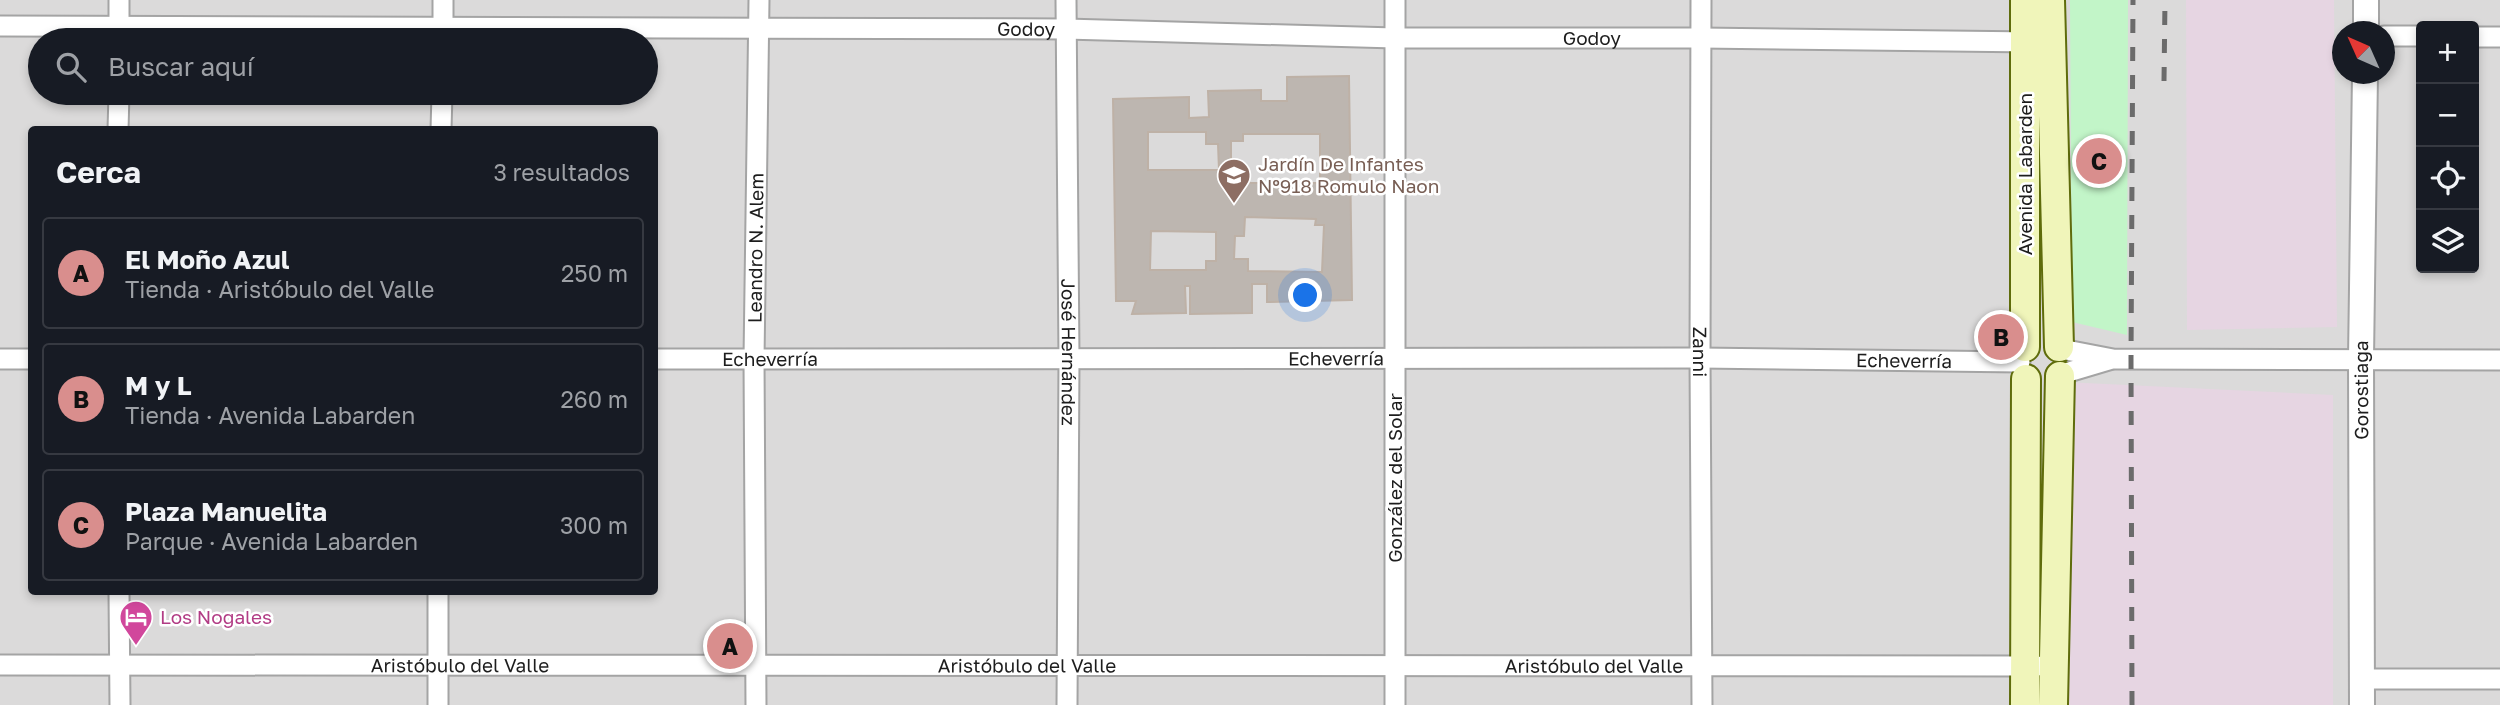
<!DOCTYPE html>
<html lang="es">
<head>
<meta charset="utf-8">
<style>
	body { margin:0; font-family:"Golos Text",sans-serif; background:#242831; color:#f1f3f6 }
	.controls { position:absolute; right:21px; top:21px; display:grid; overflow:hidden; border-radius:7px; box-shadow:0 4px 10px #0003 }
	.controls button { width:63px; height:63px; display:grid; place-items:center; padding:0; border:0; border-bottom:2px solid #363941; background:#171b24; color:#f1f3f6; font:35px sans-serif }
	.compass { position:absolute; left:2332px; top:21px; width:63px; height:63px; border-radius:50%; background:#171b24; box-shadow:0 4px 10px #0003; rotate:315deg }
	.you { position:absolute; left:1306px; top:296px; width:24px; height:24px; margin:-18px; border:5px solid #fff; border-radius:50%; background:#1a73e8; box-shadow:0 0 0 10px #1a73e833 }
	.badge { display:grid; place-items:center; width:46px; height:46px; border-radius:50%; background:#d98e8d; color:#111; font-size:23px; font-weight:700 }
	.pin { position:absolute; translate:-50% -50%; border:4px solid #fff; box-shadow:0 2px 7px #0006 }
	.list { margin:0; padding:0; list-style:none }
	h2 { display:flex; justify-content:space-between; align-items:center; height:91px; margin:0; padding:0 28px; font-size:30px }
	h2 small { font-size:23px; font-weight:400; color:#9ea1a6 }
	.list li { display:grid; grid-template-columns:46px 1fr auto; gap:21px; align-items:center; box-sizing:border-box; height:112px; margin:0 14px 14px; padding:0 14px; border:2px solid #363941; border-radius:7px }
	.list b { display:block; font-size:26px; white-space:nowrap }
	.list p { margin:0; font-size:23px; white-space:nowrap; color:#9ea1a6 }
	.list em { font-size:23px; font-style:normal; color:#9ea1a6 }
	.icon { flex:none; width:38px; height:38px; fill:none; stroke:currentColor; stroke-width:2; stroke-linecap:round; stroke-linejoin:round }
	.map { position:relative; flex:none; width:2500px; height:705px; overflow:hidden }
	.search { position:absolute; background:#171b24; box-shadow:0 4px 10px #0003; left:28px; top:28px; width:630px; height:77px; display:flex; align-items:center; gap:18px; box-sizing:border-box; padding:0 24px; border-radius:38px; color:#9ea1a6; font-size:26px }
	.panel { position:absolute; background:#171b24; box-shadow:0 4px 10px #0003; left:28px; top:126px; width:630px; height:469px; border-radius:7px }
	.map>svg:first-child { display:block }
	.residential { fill:#dbdada; fill-rule:evenodd }
	.industrial { fill:#e6d5e2 }
	.park { fill:#c2f5c8 }
	.building { fill:#bdb6b0; stroke:#beb1a6; stroke-width:2; fill-rule:evenodd }
	.lines { fill:none; stroke-linecap:round; stroke-linejoin:round }
	.minor-casing { stroke:#a4a4a4; stroke-width:23 }
	.tertiary-casing { stroke:#a4a4a4; stroke-width:28 }
	.secondary-casing { stroke:#5f6c0c; stroke-width:32 }
	.minor { stroke:#fff; stroke-width:19 }
	.tertiary { stroke:#fff; stroke-width:24 }
	.secondary { stroke:#f0f5ba; stroke-width:28 }
	.rail { stroke:#6b6b6b; stroke-width:5; stroke-dasharray:14 14; stroke-linecap:butt }
	.labels { text-anchor:middle; stroke-width:5; stroke-linejoin:round; paint-order:stroke }
	.street-label { font-size:19px; fill:#1d1d1d; stroke:#fff }
	.education-label { font-size:19px; fill:#785e54; stroke:#fff; text-anchor:start }
	.hotel-label { font-size:19px; fill:#b23c85; stroke:#fff; text-anchor:start }
</style>
</head>
<body>
<div class="map">
<svg width="2500" height="705" viewBox="0 0 2500 705">
	<rect width="100%" height="100%" fill="#edeae3"/>
	<path class="residential" d="M0,0H2500V705H0ZM2421,26H2474V268H2421ZM2342,32H2384V74H2342ZM40,40H646V93H40ZM32,130H654V592H32Z"/>
	<path class="industrial" d="M2186,0H2334L2337,327L2187,330Z
		M2064,382L2333,395V705H2065Z"/>
	<path class="park" d="M2070,0H2128L2127,335L2072,322Z"/>
	<path class="building" d="M1349,76L1352,300L1267,302V284H1252V313L1190,314V286H1185L1186,313L1132,314L1136,301H1116L1113,99L1189,97V118L1209,117L1208,91L1261,90V101H1287V77ZM1148,132H1206V144H1218L1219,170H1148ZM1243,134H1320V183H1243V171H1231V141H1243ZM1245,217L1316,219L1315,225H1324L1322,272L1248,271V259H1234L1235,236H1244ZM1151,231L1216,232V261H1206V270H1150Z"/>
	<g class="lines">
		<defs>
			<g id="minor">
				<path d="M443,0V40"/>
				<path id="s1" d="M1066,0L1069,359L1067,705"/>
				<path id="s2" d="M1701,0L1700,358L1702,705"/>
				<path id="s3" d="M0,26L1066,29L1395,38H1701L2035,42"/>
				<path d="M2384,36H2421"/>
				<path d="M2474,37H2500"/>
				<path d="M119,40V0"/>
				<path d="M118,130L119,93"/>
				<path d="M441,130L442,93"/>
				<path d="M2061,349L2113,359L2500,360"/>
				<path d="M0,359H32"/>
				<path id="s4" d="M654,359L1700,358L2020,362"/>
				<path d="M2062,374L2109,360"/>
				<path d="M119,592L120,705"/>
				<path id="s5" d="M0,665L2038,666"/>
				<path d="M2361,679H2500"/>
				<path d="M438,705V592"/>
				<path id="s6" d="M756,705L754,359L759,0"/>
				<path d="M1395,705V0"/>
			</g>
			<g id="tertiary">
				<path d="M2366,0V32"/>
				<path id="s7" d="M2362,705L2361,359L2365,74"/>
			</g>
			<path id="secondary" d="M2025,0V347
				M2050,0L2059,347
				M2025,705L2026,379
				M2053,705L2060,376"/>
		</defs>
		<use href="#minor" class="minor-casing"/>
		<use href="#tertiary" class="tertiary-casing"/>
		<use href="#secondary" class="secondary-casing"/>
		<use href="#minor" class="minor"/>
		<use href="#tertiary" class="tertiary"/>
		<use href="#secondary" class="secondary"/>
		<path class="rail" d="M2164,81L2165,0
			M2132,705L2131,359L2133,0"/>
	</g>
	<defs>
		<symbol id="school-pin" viewBox="-11 -11 22 30"><path d="M0 17L-7.5 6A9.5 9.5 0 1 1 7.5 6Z" fill="#8d6e63" stroke="#fff"/><path d="M0-5L7-2L0 1L-7-2ZM-4 1L0 2.5L4 1V4Q0 6-4 4Z" fill="#fff"/></symbol>
		<symbol id="hotel-pin" viewBox="-11 -11 22 30"><path d="M0 17L-7.5 6A9.5 9.5 0 1 1 7.5 6Z" fill="#d1479c" stroke="#fff"/><path d="M-6-4.5h1.5V1H6V5H4.5V3h-9V5H-6ZM-4 0a1.8 1.8 0 1 1 3.6 0ZM.5 0V-2.5h3Q6-2.5 6 0Z" fill="#fff"/></symbol>
	</defs>
	<g fill-rule="evenodd">
		<use href="#school-pin" x="1215" y="156" width="38" height="52"/>
		<use href="#hotel-pin" x="117" y="598" width="38" height="52"/>
	</g>
	<g class="labels">
		<g class="street-label">
			<text dy="7" stroke="none"><textPath href="#s3" startOffset="1026">Godoy</textPath></text>
			<text dy="7" stroke="none"><textPath href="#s3" startOffset="1592">Godoy</textPath></text>
			<text transform="translate(2025 174) rotate(-90)" y="7">Avenida Labarden</text>
			<text dy="7" stroke="none"><textPath href="#s6" startOffset="457">Leandro N. Alem</textPath></text>
			<text dy="7" stroke="none"><textPath href="#s1" startOffset="352">José Hernández</textPath></text>
			<text dy="7" stroke="none"><textPath href="#s2" startOffset="352">Zanni</textPath></text>
			<text dy="7" stroke="none"><textPath href="#s4" startOffset="116">Echeverría</textPath></text>
			<text dy="7" stroke="none"><textPath href="#s4" startOffset="682">Echeverría</textPath></text>
			<text dy="7" stroke="none"><textPath href="#s4" startOffset="1250">Echeverría</textPath></text>
			<text dy="7" stroke="none"><textPath href="#s7" startOffset="315">Gorostiaga</textPath></text>
			<text transform="translate(1395 478) rotate(-90)" y="7">González del Solar</text>
			<text dy="7" stroke="none"><textPath href="#s5" startOffset="460">Aristóbulo del Valle</textPath></text>
			<text dy="7" stroke="none"><textPath href="#s5" startOffset="1027">Aristóbulo del Valle</textPath></text>
			<text dy="7" stroke="none"><textPath href="#s5" startOffset="1594">Aristóbulo del Valle</textPath></text>
		</g>
		<g class="education-label">
			<text x="1258" y="171">Jardín De Infantes<tspan x="1258" dy="22">Nº918 Romulo Naon</tspan></text>
		</g>
		<g class="hotel-label">
			<text x="160" y="624">Los Nogales</text>
		</g>
	</g>
</svg>
<div class="controls">
<button>+</button>
<button>−</button>
<button><svg class="icon" aria-label="locate" viewBox="0 0 24 24"><circle cx="12" cy="12" r="6"/><path d="M12 2v4M12 18v4M2 12h4M18 12h4"/></svg></button>
<button><svg class="icon" aria-label="layers" viewBox="0 0 24 24"><path d="M12 4l9 5-9 5-9-5zM3 14l9 5 9-5"/></svg></button>
</div>
<svg class="compass" viewBox="-18 -18 36 36"><path d="M0-13l5 13h-10z" fill="#e53935"/><path d="M0 13l5-13h-10z" fill="#9ea1a6"/></svg>
<div class="you"></div>
<div class="pin badge" style="left:730px;top:646px">A</div>
<div class="pin badge" style="left:2001px;top:337px">B</div>
<div class="pin badge" style="left:2099px;top:161px">C</div>
<div class="search"><svg class="icon" aria-label="search" viewBox="0 0 24 24"><circle cx="10" cy="10" r="6"/><path d="M15 15l6 6"/></svg>Buscar aquí</div>
<section class="panel">
<h2>Cerca<small>3 resultados</small></h2>
<ul class="list">
<li><span class="badge">A</span><div><b>El Moño Azul</b><p>Tienda · Aristóbulo del Valle</p></div><em>250 m</em></li>
<li><span class="badge">B</span><div><b>M y L</b><p>Tienda · Avenida Labarden</p></div><em>260 m</em></li>
<li><span class="badge">C</span><div><b>Plaza Manuelita</b><p>Parque · Avenida Labarden</p></div><em>300 m</em></li>
</ul>
</section>
</div>
</body>
</html>
